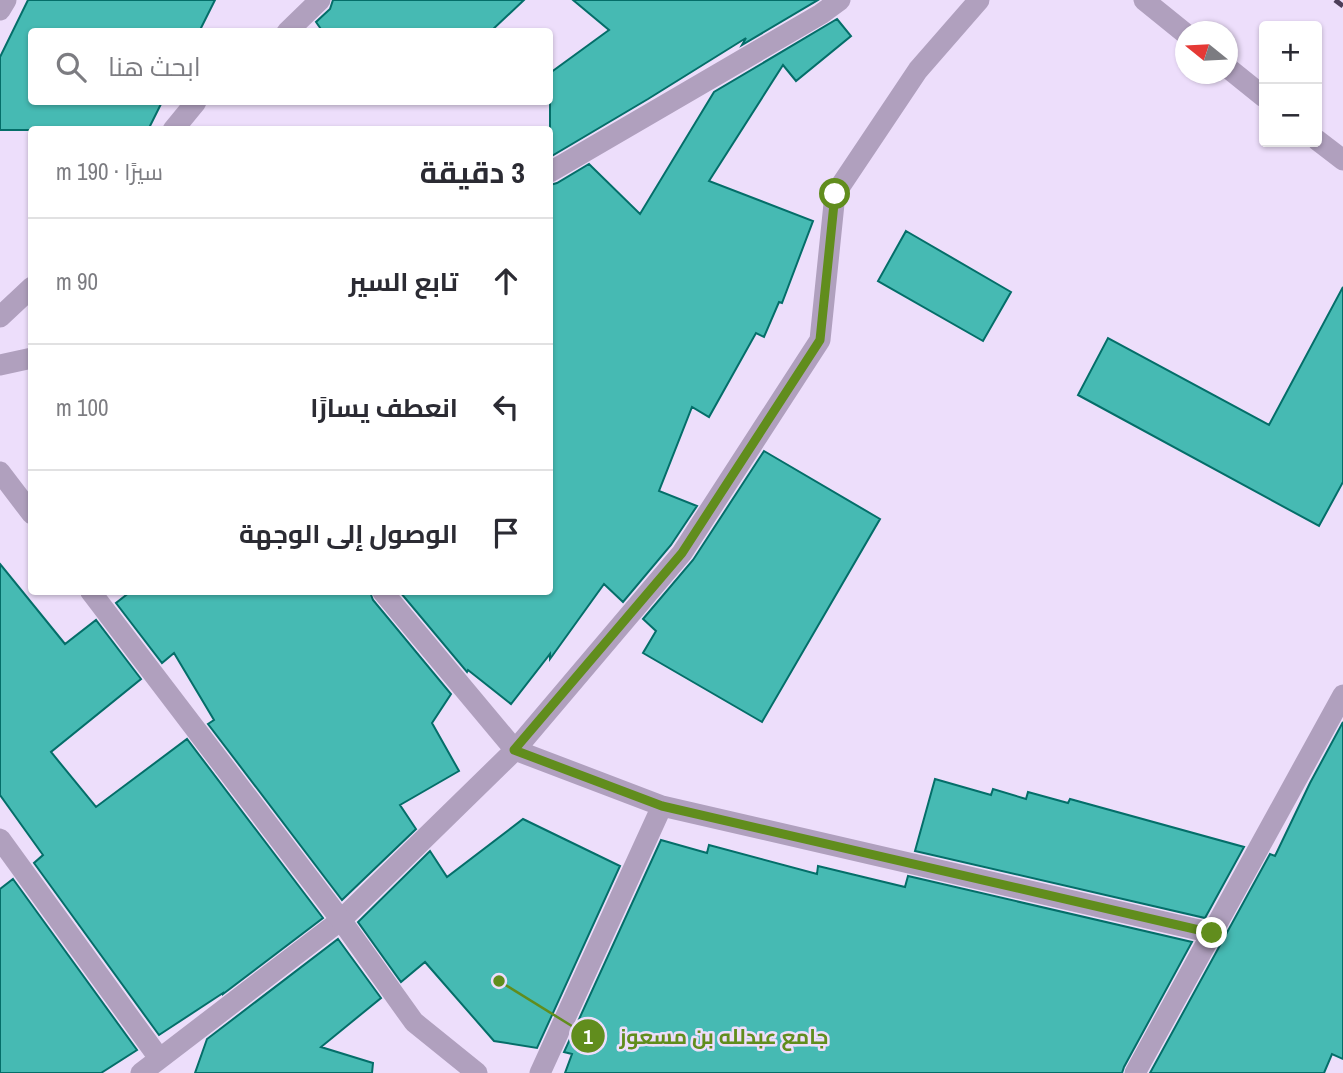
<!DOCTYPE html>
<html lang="ar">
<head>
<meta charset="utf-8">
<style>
	body { margin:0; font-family:"Archivo Narrow",Cairo,sans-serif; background:#f7f7f7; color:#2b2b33; direction:rtl }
	.controls { position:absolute; right:21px; top:21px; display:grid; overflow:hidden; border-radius:7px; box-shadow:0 2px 5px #0004 }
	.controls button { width:63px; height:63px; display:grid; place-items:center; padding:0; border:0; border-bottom:2px solid #e1e1e2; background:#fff; color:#2b2b33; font:35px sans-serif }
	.compass { position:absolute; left:1175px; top:21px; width:63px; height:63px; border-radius:50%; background:#fff; box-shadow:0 2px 5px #0004; rotate:288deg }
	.stop { position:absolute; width:21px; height:21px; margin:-16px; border:5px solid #618d1d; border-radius:50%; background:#fff }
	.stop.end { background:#618d1d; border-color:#fff; box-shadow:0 2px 7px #0008 }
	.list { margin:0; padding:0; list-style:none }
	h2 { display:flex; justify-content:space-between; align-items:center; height:91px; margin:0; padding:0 28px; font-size:30px }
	h2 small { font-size:23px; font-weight:400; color:#7c7c81 }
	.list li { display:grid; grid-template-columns:46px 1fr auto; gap:21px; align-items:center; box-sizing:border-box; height:126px; padding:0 28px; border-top:2px solid #e1e1e2 }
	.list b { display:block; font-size:26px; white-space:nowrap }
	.list em { font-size:23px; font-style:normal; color:#7c7c81 }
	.icon { flex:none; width:38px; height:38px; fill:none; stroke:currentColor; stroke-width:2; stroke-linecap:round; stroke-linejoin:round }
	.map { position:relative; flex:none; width:1343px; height:1073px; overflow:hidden; direction:ltr }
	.search { position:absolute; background:#fff; box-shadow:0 2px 5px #0004; left:28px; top:28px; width:525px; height:77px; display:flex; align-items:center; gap:18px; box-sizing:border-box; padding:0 24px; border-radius:7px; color:#7c7c81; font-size:26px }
	.panel { position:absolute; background:#fff; box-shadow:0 2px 5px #0004; left:28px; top:126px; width:525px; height:469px; border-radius:7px; direction:rtl }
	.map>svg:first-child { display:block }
	.building { fill:#46bab3; stroke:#046e69; stroke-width:2 }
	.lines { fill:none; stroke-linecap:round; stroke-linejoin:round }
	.minor { stroke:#b0a0be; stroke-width:21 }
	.tertiary { stroke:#b0a0be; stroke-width:21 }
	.rail { stroke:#4d3e59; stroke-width:5; stroke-dasharray:10 5; stroke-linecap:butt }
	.route { stroke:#618d1d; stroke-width:9 }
	.leader { fill:none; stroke:#618d1d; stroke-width:2.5 }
	.callout-dot { fill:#618d1d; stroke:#eddefb; stroke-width:2.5 }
	.mark-label { font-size:21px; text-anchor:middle; font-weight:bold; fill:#fff }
	.callout-label { font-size:21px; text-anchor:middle; font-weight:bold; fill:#618d1d; stroke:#eddefb; stroke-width:5; stroke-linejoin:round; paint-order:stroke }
</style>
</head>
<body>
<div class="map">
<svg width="1343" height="1073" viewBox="0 0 1343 1073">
	<rect width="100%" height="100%" fill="#eddefb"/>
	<path class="building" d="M28,0H215L199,32H32V102H162L148,130H0V57Z
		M333,0H524L490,32H323L316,22L330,9Z
		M573,0H818L742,45L746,38L648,99L550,157V73L609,30Z
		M837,19L851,36L796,81L783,65L709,181L813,221L782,303L779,302L764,337L756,333L709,417L692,407L659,491L697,506L671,545L623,602L604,584L550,659V654L511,704L468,670L467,672L400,592H550V185L557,183L589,164L640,214L714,92Z
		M906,231L1011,292L983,341L878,281Z
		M1343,287V482L1319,526L1078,395L1108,338L1269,425Z
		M764,451L880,519L762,722L643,653L656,631L643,619L693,560Z
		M0,564L65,644L96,620L141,679L51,752L96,807L187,739L323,918L223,994V993L159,1035L34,863L43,855L0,795Z
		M130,592H370L373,600L451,694L432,723L459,771L400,805L416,829L342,900L208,724L214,720L174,653L162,663L116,603Z
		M1343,722V1059L1332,1054L1324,1073H1150L1270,854L1275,856L1310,783Z
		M935,779L991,795L993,789L1026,799L1028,792L1068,803L1070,799L1244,847L1205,918L915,851Z
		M523,819L620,866L537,1048L494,1041L425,962L401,982L358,922L430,851L447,877Z
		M661,840L707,853L709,845L817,874L818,866L905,887L908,876L1192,942L1124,1067L1122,1073H565L572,1054L564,1052Z
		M13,879L137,1050L101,1073H0V889Z
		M338,939L381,998L321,1047L373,1063L372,1073H195L207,1039Z"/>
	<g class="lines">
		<path class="minor" d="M1144,0L1186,34
			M0,10L6,0
			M287,32L320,0
			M1228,68L1264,97
			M173,130L196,102
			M1317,140L1343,160
			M0,317L32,287
			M383,592L515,750L662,806L1212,933
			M0,839L159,1058
			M141,1073L341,920L515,750L682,553L820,340L835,194L918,70L979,0
			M540,1073L662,806
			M1135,1073L1343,695"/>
		<path class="tertiary" d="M550,172L821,14L840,0
			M0,365L32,358
			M0,472L32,514
			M91,592L341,920L414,1022L477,1073"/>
		<path class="rail" d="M1335,0L1343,6"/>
	</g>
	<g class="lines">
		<path class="route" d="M835,194L820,340L682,553L514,750L662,806L1212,933"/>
	</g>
	<path class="leader" d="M499 981L588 1036"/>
	<g class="callout-dot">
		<circle cx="499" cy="981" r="7"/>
		<circle cx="588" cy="1036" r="18"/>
	</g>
	<g class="mark-label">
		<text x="588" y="1044">1</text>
	</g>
	<g class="callout-label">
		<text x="724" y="1044">جامع عبدلله بن مسعوز</text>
	</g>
</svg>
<div class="controls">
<button>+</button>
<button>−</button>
</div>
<svg class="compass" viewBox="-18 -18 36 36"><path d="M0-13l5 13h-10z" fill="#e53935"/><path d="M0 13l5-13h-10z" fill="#7c7c81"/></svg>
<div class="stop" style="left:835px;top:194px"></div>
<div class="stop end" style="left:1212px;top:933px"></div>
<div class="search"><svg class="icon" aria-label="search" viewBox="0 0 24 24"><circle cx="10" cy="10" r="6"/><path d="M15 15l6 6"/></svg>ابحث هنا</div>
<section class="panel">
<h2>3 دقيقة<small>سيرًا · 190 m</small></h2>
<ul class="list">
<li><svg class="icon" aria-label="ahead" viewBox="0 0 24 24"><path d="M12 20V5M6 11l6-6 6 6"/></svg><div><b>تابع السير</b></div><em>90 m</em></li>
<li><svg class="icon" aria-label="left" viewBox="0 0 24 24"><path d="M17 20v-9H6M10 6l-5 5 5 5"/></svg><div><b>انعطف يسارًا</b></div><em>100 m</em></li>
<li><svg class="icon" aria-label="arrive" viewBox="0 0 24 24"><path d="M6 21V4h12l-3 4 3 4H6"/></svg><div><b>الوصول إلى الوجهة</b></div></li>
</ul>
</section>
</div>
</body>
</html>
